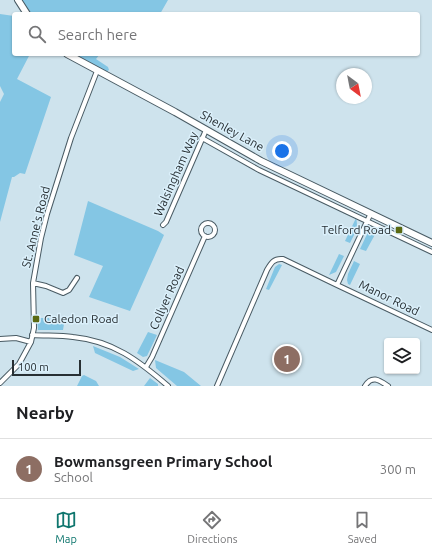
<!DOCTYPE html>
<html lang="en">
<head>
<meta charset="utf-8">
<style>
	body { margin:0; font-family:Ubuntu,sans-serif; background:#f6f6f6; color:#202124 }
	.controls { position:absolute; right:12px; bottom:12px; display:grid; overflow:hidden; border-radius:4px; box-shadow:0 1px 3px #0004 }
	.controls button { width:36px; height:36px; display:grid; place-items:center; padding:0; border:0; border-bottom:1px solid #e0e0e0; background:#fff; color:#202124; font:20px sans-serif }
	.compass { position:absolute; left:336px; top:68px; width:36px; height:36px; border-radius:50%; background:#fff; box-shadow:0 1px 3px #0004; rotate:148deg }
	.scale { position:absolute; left:12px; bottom:10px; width:69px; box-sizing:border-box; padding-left:4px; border:2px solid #272f33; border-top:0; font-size:11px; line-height:14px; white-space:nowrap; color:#272f33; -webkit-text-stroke:3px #dbf0fb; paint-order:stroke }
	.you { position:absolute; left:282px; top:151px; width:14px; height:14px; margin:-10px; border:3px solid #fff; border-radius:50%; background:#1a73e8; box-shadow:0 0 0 6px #1a73e833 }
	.badge { display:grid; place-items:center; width:26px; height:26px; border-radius:50%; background:#0f766e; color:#fff; font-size:13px; font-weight:700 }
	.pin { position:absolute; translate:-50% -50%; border:2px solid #fff; box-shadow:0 1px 4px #0006 }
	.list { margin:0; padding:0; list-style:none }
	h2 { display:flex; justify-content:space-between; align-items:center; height:52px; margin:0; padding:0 16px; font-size:17px }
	h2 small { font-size:13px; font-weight:400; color:#757577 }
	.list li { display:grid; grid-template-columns:26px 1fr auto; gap:12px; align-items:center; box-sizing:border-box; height:60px; padding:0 16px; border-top:1px solid #e0e0e0 }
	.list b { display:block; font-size:15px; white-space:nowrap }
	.list p { margin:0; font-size:13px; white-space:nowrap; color:#757577 }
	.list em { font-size:13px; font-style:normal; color:#757577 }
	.icon { flex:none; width:22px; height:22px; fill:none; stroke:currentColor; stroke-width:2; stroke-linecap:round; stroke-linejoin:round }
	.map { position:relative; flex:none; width:432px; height:386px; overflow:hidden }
	.search { position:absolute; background:#fff; box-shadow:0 1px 3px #0004; left:12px; right:12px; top:12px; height:44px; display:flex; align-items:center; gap:10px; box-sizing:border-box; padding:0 14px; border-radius:4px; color:#757577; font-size:15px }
	.sheet { height:112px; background:#fff }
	nav { display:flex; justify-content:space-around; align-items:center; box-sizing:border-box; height:56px; border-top:1px solid #e0e0e0; background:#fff; font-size:11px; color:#757577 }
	nav a { display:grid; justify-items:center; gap:2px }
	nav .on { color:#0f766e }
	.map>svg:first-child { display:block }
	.green { fill:#84c6e4 }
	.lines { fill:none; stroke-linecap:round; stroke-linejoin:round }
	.minor-casing { stroke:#495b64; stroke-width:6 }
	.secondary-casing { stroke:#495b64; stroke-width:8 }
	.minor { stroke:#fff; stroke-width:4 }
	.secondary { stroke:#fff; stroke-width:6 }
	.poi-dot { fill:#5a6912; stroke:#dbf0fb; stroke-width:1.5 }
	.labels { text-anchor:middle; stroke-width:3; stroke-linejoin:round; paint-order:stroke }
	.street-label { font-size:12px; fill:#272f33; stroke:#dbf0fb }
	.poi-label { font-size:12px; fill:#272f33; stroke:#dbf0fb; text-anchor:end }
</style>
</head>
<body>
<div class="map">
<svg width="432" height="386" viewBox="0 0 432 386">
	<rect width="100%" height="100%" fill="#cee3ed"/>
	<path class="green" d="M22,0H168L160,14H31Z
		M0,14L14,16V54H30L17,79L51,97L25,174L20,173L14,177H12L0,222V102L4,94L0,86Z
		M74,54H100L96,59L108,67L109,70L106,72Z
		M88,201L158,231L164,235L130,311L89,297L103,266L74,255Z
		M356,218C359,228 354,235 350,243L345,241Z
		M378,229L366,251L360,249L368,232L370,230Z
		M339,254L344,256L336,272L329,275Z
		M354,261L360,264L350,285L348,284L347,280L348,274Z
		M279,264L282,265L269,290L266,289L275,267Z
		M37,318H49L50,321L53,320L55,323L64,324L63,330H38Z
		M148,332L157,335L147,356L143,357L137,353Z
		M93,346L120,357L139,369L133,371L95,353Z
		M155,360L184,372L201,386H177L156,368Z
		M84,375L96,381L99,386H77L82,376Z
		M150,378L158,384V386H144Z"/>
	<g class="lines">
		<defs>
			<path id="minor" d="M202,138L259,170L432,252
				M201 230a7 7 0 1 1 14 0a7 7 0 1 1-14 0Z
				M163,225L166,222L206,130
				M33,283L46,286L63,293L69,290L77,278
				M337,285L432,330
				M32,335C46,336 60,335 73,337C113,341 138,360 168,386
				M0,339L16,338L31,342
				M146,367L152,357L205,236
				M0,383L19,364L31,342L34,328L33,283L41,238L47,214L71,138L97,71
				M217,386L267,270C271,263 274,258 283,259L337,285L371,213
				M365,386C372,375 379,380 388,386"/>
			<path id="secondary" d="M18,0L27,14
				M67,54L175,112L261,161L432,243"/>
		</defs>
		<use href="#minor" class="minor-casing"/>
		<use href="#secondary" class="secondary-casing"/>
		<use href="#minor" class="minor"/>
		<use href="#secondary" class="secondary"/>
	</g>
	<g class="poi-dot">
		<rect x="395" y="226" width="8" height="8" rx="2"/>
		<rect x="32" y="315" width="8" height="8" rx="2"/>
	</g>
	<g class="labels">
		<g class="street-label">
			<text transform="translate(232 131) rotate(29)" y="4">Shenley Lane</text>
			<text transform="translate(176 174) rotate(-66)" y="4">Walsingham Way</text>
			<text transform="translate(36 227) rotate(-76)" y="4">St. Anne's Road</text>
			<text transform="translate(167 298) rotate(-66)" y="4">Collyer Road</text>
			<text transform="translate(389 298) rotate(26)" y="4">Manor Road</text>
		</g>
		<g class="poi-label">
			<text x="391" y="234">Telford Road</text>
			<text x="44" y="323" text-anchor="start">Caledon Road</text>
		</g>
	</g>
</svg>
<div class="controls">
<button><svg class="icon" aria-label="layers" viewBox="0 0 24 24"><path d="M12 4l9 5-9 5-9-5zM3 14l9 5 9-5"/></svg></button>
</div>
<svg class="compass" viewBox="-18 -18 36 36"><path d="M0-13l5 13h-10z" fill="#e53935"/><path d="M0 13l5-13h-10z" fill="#757577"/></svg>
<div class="scale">100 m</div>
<div class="you"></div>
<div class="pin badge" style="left:287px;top:359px;background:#8d6e63">1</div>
<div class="search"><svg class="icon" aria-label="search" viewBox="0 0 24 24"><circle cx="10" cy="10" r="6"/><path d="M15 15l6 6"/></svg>Search here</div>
</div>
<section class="sheet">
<h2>Nearby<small></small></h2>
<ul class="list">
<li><span class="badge" style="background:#8d6e63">1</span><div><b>Bowmansgreen Primary School</b><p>School</p></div><em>300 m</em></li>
</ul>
</section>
<nav>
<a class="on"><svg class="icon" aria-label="map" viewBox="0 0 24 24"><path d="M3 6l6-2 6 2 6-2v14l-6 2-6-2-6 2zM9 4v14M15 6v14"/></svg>Map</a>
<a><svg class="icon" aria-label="directions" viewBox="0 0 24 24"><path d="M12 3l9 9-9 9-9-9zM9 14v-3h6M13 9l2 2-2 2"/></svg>Directions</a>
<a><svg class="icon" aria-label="saved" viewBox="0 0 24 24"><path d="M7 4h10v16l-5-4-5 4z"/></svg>Saved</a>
</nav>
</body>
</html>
